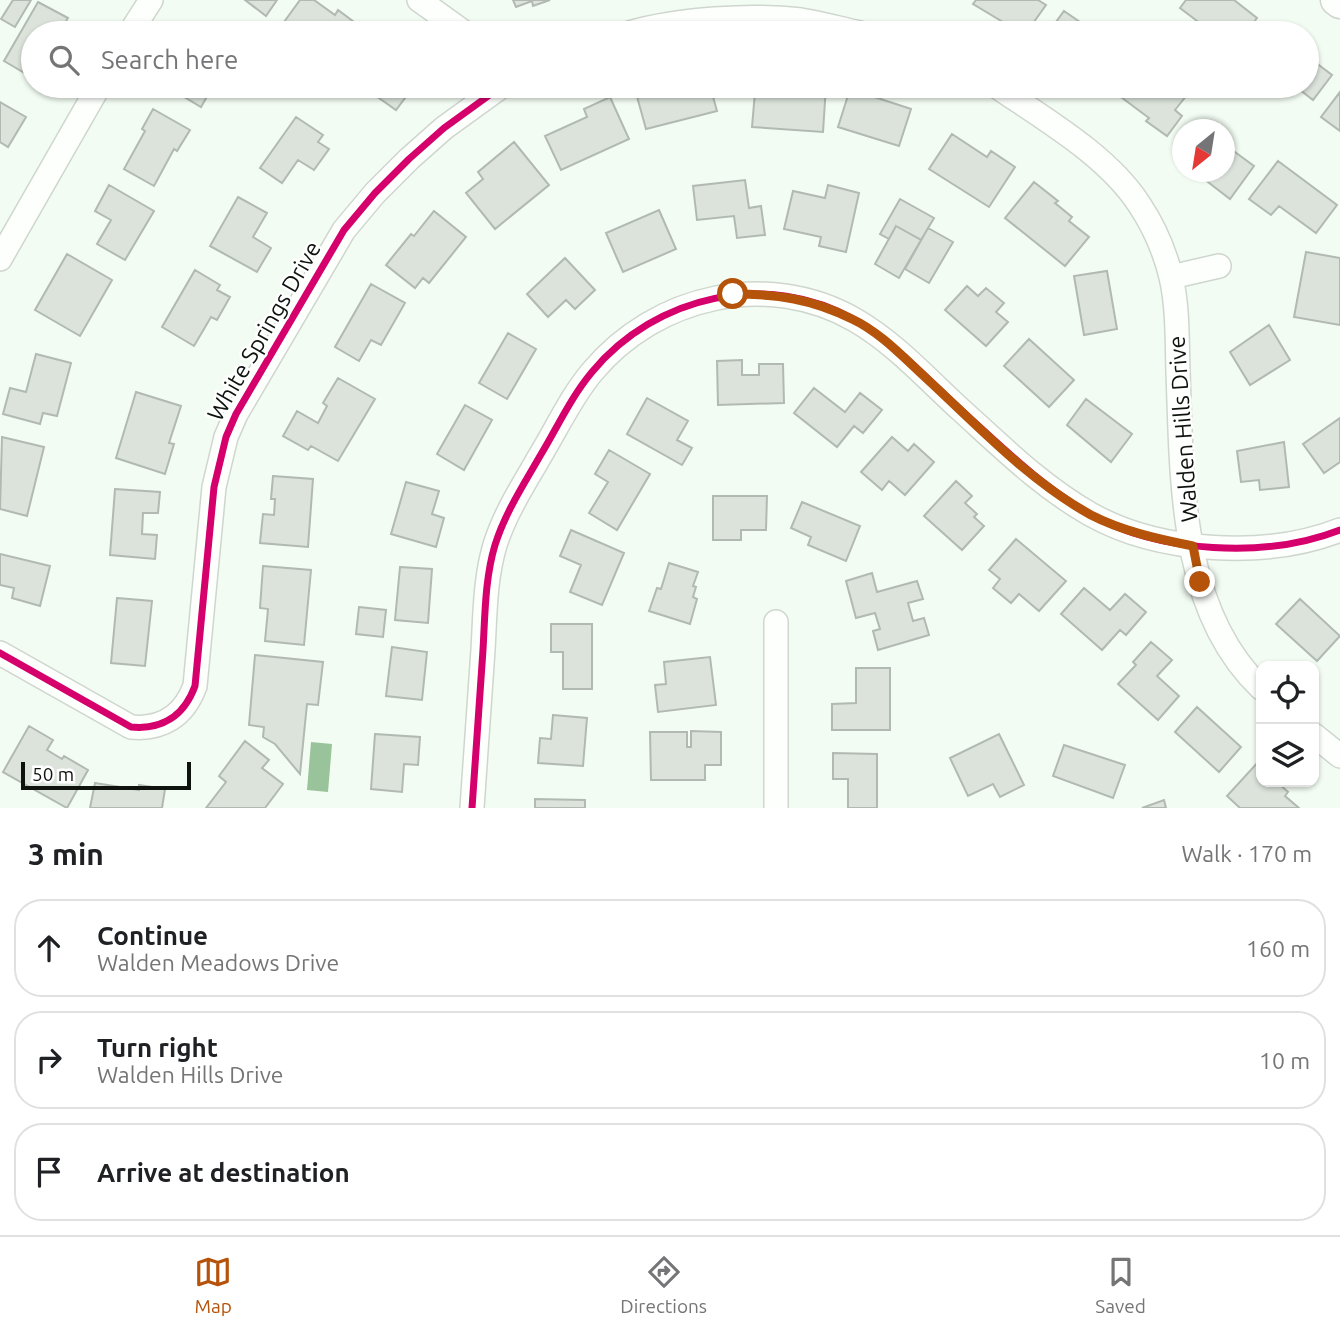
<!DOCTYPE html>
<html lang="en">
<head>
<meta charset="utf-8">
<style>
	body { margin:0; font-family:Ubuntu,sans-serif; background:#f2f2f2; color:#202124 }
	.controls { position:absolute; right:21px; bottom:21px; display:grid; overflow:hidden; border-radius:14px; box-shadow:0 2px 5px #0004 }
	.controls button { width:63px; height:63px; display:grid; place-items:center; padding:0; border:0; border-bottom:2px solid #e0e0e0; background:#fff; color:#202124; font:35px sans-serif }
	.compass { position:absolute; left:1172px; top:119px; width:63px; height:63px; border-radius:50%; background:#fff; box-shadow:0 2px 5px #0004; rotate:210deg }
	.scale { position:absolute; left:21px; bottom:18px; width:170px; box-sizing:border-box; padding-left:7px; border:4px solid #0e130e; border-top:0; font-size:19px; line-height:24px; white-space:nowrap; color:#0e130e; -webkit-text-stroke:5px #fff; paint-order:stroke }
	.stop { position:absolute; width:21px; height:21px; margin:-16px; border:5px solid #b45309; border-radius:50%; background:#fff }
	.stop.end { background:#b45309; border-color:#fff; box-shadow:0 2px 7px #0008 }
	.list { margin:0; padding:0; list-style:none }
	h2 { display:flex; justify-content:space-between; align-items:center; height:91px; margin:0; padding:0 28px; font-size:30px }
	h2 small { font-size:23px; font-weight:400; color:#757577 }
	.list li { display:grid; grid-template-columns:46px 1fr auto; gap:21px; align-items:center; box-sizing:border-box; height:98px; margin:0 14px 14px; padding:0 14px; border:2px solid #e0e0e0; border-radius:28px }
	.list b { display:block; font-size:26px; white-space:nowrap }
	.list p { margin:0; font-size:23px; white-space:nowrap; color:#757577 }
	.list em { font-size:23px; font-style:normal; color:#757577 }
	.icon { flex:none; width:38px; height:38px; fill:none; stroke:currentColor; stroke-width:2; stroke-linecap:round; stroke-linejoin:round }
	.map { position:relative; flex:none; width:1340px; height:808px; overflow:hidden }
	.search { position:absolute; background:#fff; box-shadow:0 2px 5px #0004; left:21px; right:21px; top:21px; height:77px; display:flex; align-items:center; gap:18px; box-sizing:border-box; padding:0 24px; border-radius:38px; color:#757577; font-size:26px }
	.sheet { height:427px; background:#fff }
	nav { display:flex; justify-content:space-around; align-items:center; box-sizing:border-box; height:98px; border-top:2px solid #e0e0e0; background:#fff; font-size:19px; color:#757577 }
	nav a { display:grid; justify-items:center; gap:4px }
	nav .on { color:#b45309 }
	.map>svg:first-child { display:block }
	.water { fill:#99c39a }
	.building { fill:#dbe3db; stroke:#b2b9b2; stroke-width:2 }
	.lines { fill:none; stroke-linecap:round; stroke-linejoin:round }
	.minor-casing { stroke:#cfd6ce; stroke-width:26 }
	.tertiary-casing { stroke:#cfd6ce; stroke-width:33 }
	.minor { stroke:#fdfffd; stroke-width:23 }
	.tertiary { stroke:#fdfffd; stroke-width:30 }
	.cycleway-casing { stroke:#fff; stroke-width:11 }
	.cycleway { stroke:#d6006c; stroke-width:7 }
	.route { stroke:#b45309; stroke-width:9 }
	.labels { text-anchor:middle; stroke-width:5; stroke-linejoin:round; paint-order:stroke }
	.street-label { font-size:23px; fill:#0e130e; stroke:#fff }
</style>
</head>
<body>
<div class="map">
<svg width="1340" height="808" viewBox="0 0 1340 808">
	<rect width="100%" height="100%" fill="#f2fcf2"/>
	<path class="water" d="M311,742L332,744L328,792L307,790Z"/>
	<path class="building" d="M13,0H31L15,27L1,19Z
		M245,0H277L266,16Z
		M300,0H314L335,15L338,10L362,28L358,33H299L284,22Z
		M513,0H550L533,6L532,1L516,7Z
		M976,0H1038L1046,5L1026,33H1021L973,4Z
		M1186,0H1234L1257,18L1246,33H1213L1180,8Z
		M38,2L68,18L59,33H33V78L4,61Z
		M1064,11L1096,33H1048Z
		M1307,53L1312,57L1311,59L1332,75L1313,100L1295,86H1307Z
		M166,86H213L201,107Z
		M362,86H414L396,110Z
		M664,86H710L717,111L646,129L636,93Z
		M794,86H826L823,132L752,127L755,92L793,94Z
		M1130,86H1175L1187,95L1175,110L1182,116L1167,136L1146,121L1149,118L1121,97Z
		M850,89L911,109L899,146L838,127Z
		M1340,92V131L1321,117Z
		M610,97L629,139L561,170L545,136L587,117L584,109Z
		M0,102L26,117L8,147L0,142Z
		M153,109L190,130L177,151L174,149L154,186L124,169L145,131L142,129Z
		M296,117L323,135L318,142L329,149L314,170L298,160L282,183L260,168Z
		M952,134L987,157L991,151L1015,167L989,207L929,169Z
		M514,142L549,185L495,229L466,193L483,179L478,172Z
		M1224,144L1254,166L1230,199L1200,176L1198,179L1188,172H1224Z
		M1278,161L1337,205L1316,233L1279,206L1271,215L1249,199Z
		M745,180L749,208L761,206L765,235L737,238L734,216L697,220L693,186Z
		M1034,182L1058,201L1055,203L1072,217L1069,221L1089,237L1065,266L1005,218Z
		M109,185L154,211L125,260L97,244L111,220L95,211Z
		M828,185L859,193L846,252L819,246L821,237L784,229L793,191L825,198Z
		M238,197L267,213L253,237L271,248L257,272L210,246Z
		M900,199L934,218L921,240L896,226L889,239L880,234Z
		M659,210L676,249L623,272L606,233Z
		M434,211L466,237L429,283L423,278L415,288L386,265L411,234L414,236Z
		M896,226L921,240L899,278L875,264Z
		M928,228L953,242L929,283L905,269Z
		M1306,252L1340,258V325L1294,317Z
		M67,254L112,280L80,336L35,310Z
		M565,258L595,290L575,309L566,300L548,317L527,294Z
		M195,270L220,285L217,290L230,297L217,320L211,317L194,346L162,327Z
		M1107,271L1117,329L1084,335L1074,276Z
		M371,284L405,303L381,345L371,340L359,361L335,347Z
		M967,286L978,296L986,288L1004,303L996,312L1008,322L986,346L945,310Z
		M1269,325L1290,360L1250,385L1230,352Z
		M508,333L536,349L507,399L479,383Z
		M1029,339L1074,380L1049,407L1004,366Z
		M36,354L71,363L57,416L43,413L40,424L3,414L10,388L26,392Z
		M742,360V375H759V364H783L784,403L718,405L717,361Z
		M338,378L375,399L338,461L311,446L308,450L283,436L297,411L318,423L327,406L323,403Z
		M814,388L845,412L860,393L882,410L863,433L854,426L837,447L794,413Z
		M136,392L181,406L169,443L174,444L165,474L116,458Z
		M647,398L688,421L677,440L692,448L682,465L627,434Z
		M1086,399L1132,434L1111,462L1067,425Z
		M465,405L492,420L464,470L437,454Z
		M1340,418V462L1324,473L1303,444Z
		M2,437L44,447L27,516L0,509Z
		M892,437L908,451L914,444L934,462L905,495L889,481L882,490L861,472Z
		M1284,442L1289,487L1260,490L1259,480L1241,482L1237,451Z
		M609,450L650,474L617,530L589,513L608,482L595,474Z
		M273,476L313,479L308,547L260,543L263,514L274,515L275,499H271Z
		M956,481L972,496L965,503L977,514L974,517L984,526L962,550L924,516Z
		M406,482L439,491L432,514L444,518L436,547L391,534Z
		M115,489L160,492L158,513H143L142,534L157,535L155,559L110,555Z
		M713,496H767L766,530H741V540H713Z
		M802,502L860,526L846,561L808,545L811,537L791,528Z
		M571,530L624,553L602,605L570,592L581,565L560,556Z
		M1016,539L1066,581L1039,611L1019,594L1011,603L993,588L1000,579L989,570Z
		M0,554L50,566L40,606L12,598L14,588L0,585Z
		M669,563L698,572L693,586L696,587L693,597L697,599L690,624L649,611L657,588L661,589Z
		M263,566L311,570L304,645L265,641L268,609L260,608Z
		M400,567L432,569L428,623L395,620Z
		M872,573L877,592L917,581L923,599L908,603L913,621L924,618L929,635L878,650L873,631L880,629L875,613L856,618L846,581Z
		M1084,588L1110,610L1125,594L1146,612L1126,635L1120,630L1102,650L1061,614Z
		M117,598L152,601L145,666L111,663Z
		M1300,599L1340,636L1317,661L1276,624Z
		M359,607L386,610L383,637L356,634Z
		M551,624H592V689H563V652H551Z
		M1151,642L1172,660L1157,676L1179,696L1158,720L1118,684L1136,665L1133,662Z
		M392,647L427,652L422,700L386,696Z
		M255,655L323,662L318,705L307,704L300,774L275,744L263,737L264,727L249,725Z
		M710,657L716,705L658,712L655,685L666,684L664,662Z
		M856,668H890V730H832V704L856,703Z
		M1197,707L1241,747L1219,772L1175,732Z
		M553,715L587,718L583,766L538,763L540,738L551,739Z
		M29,726L53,740L47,750L62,759L64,756L88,770L67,808L3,772Z
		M691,731L721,732V765H705V780H651L650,732H687V747H691Z
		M375,734L420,737L418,765L404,764L402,792L371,789Z
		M999,734L1024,785L1000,797L993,784L968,796L950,758Z
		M245,741L269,760L262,768L283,784L265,808H206L226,782L219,776Z
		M1064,745L1125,765L1113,798L1053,776Z
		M833,753L877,754V808H848V779H833Z
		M1260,760L1261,782H1279L1278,783L1288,792L1285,796L1299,808H1240L1227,796Z
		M95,783L139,790V785L165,789L162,808H90Z
		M535,799L585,800V808H535Z
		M1164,800L1166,808H1142Z"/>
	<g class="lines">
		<defs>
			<path id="minor" d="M419,0L465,33
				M130,33L151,0
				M629,33C678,19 751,14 801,20C821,23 841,29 860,33
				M996,86C1044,119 1107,155 1139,204C1153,225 1165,252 1171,277C1178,307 1177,341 1178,372C1182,478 1179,610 1261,688
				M0,259L99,86
				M1171,277L1219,266
				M0,653L131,727C162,730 184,716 195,686L214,487L226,437L236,414L344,230L375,193L409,159L444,128L502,86
				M1314,735L1340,756
				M472,808C476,755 479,702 483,650C485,615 485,578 495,545C505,513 524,484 540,456C557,428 571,397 592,372C656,295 768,270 855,320C895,343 928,380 961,410C1002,447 1041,486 1090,514C1159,553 1266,559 1340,530
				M776,808V622"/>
			<path id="tertiary" d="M1336,0L1340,3"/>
		</defs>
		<use href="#minor" class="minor-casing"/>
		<use href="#tertiary" class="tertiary-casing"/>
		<use href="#minor" class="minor"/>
		<use href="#tertiary" class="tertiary"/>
		<defs>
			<path id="cycleway" d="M0,653L131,727C162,730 184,716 195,686L214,487L226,437L236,414L344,230L375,193L409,159L444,128L502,86
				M472,808C476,755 479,702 483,650C485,615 485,578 495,545C505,513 524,484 540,456C557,428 571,397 592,372C656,295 768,270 855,320C895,343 928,380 961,410C1002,447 1041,486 1090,514C1159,553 1266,559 1340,530"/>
		</defs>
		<use href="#cycleway" class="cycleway-casing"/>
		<use href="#cycleway" class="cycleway"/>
	</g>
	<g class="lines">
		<path class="route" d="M733,294C777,294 812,299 852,319C880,332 904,358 927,379C978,426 1029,481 1091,515C1122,531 1158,539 1193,546L1200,582"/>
	</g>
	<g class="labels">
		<g class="street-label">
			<text transform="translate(264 331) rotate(-60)" y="8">White Springs Drive</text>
			<text transform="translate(1183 429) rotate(-94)" y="8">Walden Hills Drive</text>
		</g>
	</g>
</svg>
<div class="controls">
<button><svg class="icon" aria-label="locate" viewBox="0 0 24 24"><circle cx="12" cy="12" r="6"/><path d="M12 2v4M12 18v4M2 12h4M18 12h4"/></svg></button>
<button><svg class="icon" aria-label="layers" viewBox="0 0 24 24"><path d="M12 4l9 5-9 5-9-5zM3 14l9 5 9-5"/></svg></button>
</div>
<svg class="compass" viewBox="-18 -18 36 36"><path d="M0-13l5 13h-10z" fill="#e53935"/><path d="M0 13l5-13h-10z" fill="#757577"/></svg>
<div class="scale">50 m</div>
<div class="stop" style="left:733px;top:294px"></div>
<div class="stop end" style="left:1200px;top:582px"></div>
<div class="search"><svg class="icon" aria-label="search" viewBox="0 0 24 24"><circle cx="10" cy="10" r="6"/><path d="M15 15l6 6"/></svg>Search here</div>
</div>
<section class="sheet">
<h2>3 min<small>Walk · 170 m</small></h2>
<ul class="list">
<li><svg class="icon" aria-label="ahead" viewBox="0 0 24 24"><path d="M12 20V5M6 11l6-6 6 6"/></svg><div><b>Continue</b><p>Walden Meadows Drive</p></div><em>160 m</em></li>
<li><svg class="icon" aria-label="right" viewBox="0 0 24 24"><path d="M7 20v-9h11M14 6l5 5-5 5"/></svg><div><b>Turn right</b><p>Walden Hills Drive</p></div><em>10 m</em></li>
<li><svg class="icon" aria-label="arrive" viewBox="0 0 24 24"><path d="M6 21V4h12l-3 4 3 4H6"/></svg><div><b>Arrive at destination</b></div></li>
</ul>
</section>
<nav>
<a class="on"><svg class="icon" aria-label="map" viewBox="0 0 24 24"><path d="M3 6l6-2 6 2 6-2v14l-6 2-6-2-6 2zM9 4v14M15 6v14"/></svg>Map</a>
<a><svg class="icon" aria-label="directions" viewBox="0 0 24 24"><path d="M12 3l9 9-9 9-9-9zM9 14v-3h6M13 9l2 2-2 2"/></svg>Directions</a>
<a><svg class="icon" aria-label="saved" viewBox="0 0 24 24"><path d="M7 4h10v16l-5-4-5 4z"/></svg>Saved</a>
</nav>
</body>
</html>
